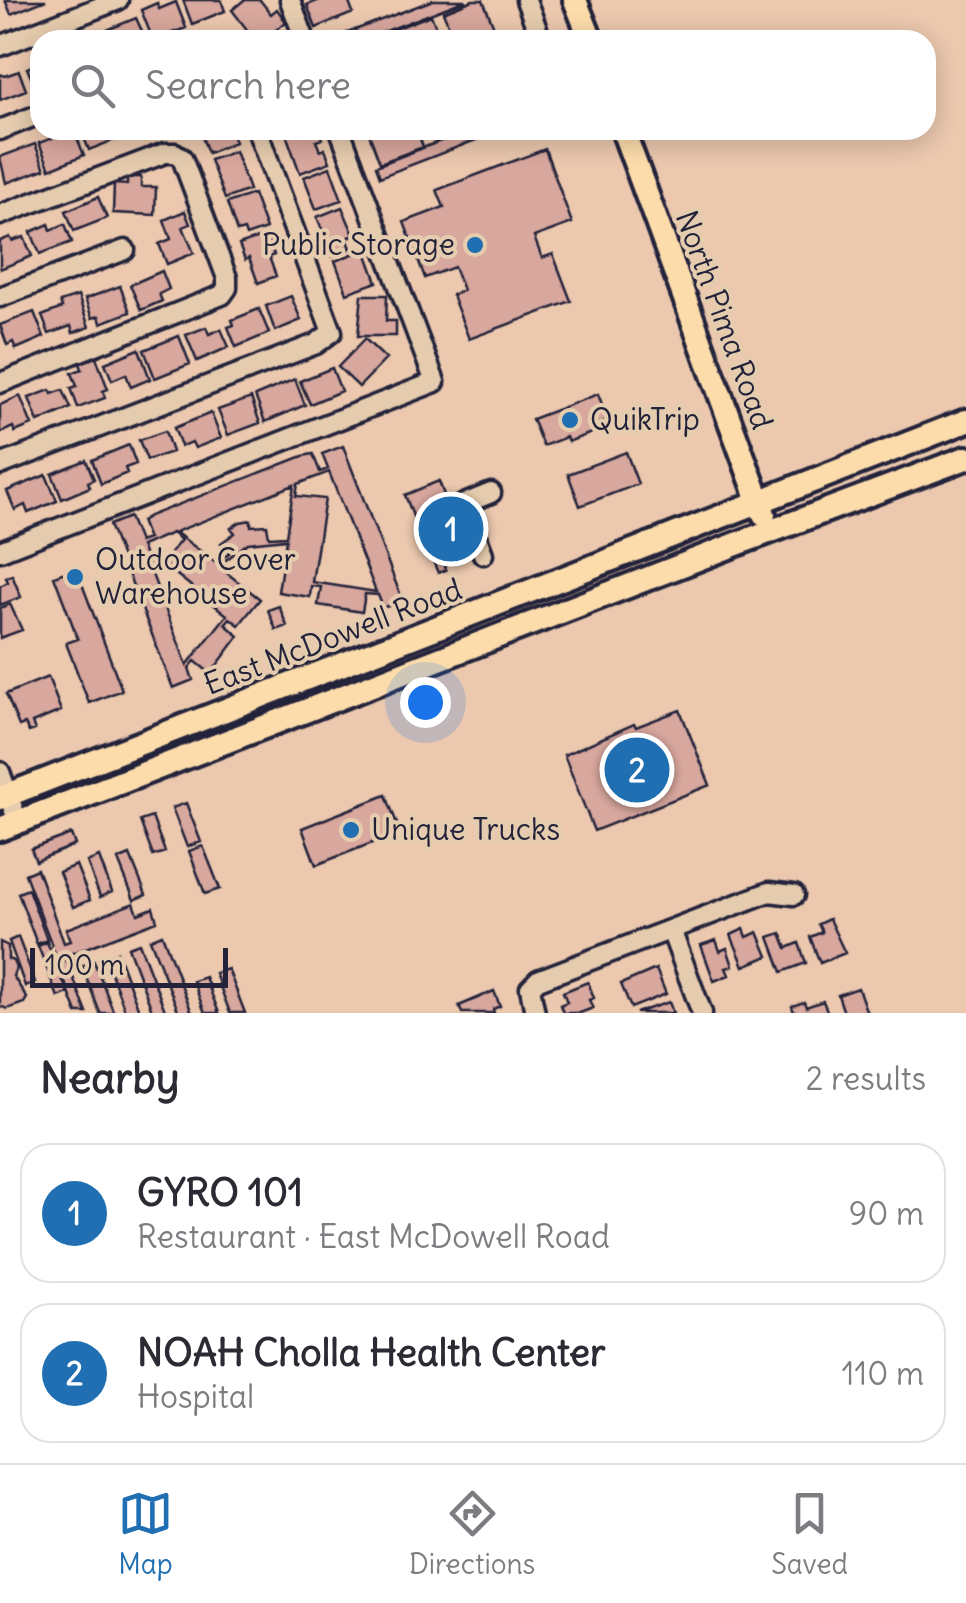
<!DOCTYPE html>
<html lang="en">
<head>
<meta charset="utf-8">
<style>
	body { margin:0; font-family:Delius,sans-serif; background:#f7f7f7; color:#2b2b33 }
	.scale { position:absolute; left:30px; bottom:25px; width:198px; box-sizing:border-box; padding-left:10px; border:5px solid #22223b; border-top:0; font-size:28px; line-height:35px; white-space:nowrap; color:#22223b; -webkit-text-stroke:8px #e6ccae; paint-order:stroke }
	.you { position:absolute; left:425px; top:702px; width:35px; height:35px; margin:-25px; border:8px solid #fff; border-radius:50%; background:#1a73e8; box-shadow:0 0 0 15px #1a73e833 }
	.badge { display:grid; place-items:center; width:65px; height:65px; border-radius:50%; background:#1f6fb2; color:#fff; font-size:32px; font-weight:700 }
	.pin { position:absolute; translate:-50% -50%; border:5px solid #fff; box-shadow:0 2px 10px #0006 }
	.list { margin:0; padding:0; list-style:none }
	h2 { display:flex; justify-content:space-between; align-items:center; height:130px; margin:0; padding:0 40px; font-size:42px }
	h2 small { font-size:32px; font-weight:400; color:#7c7c81 }
	.list li { display:grid; grid-template-columns:65px 1fr auto; gap:30px; align-items:center; box-sizing:border-box; height:140px; margin:0 20px 20px; padding:0 20px; border:2px solid #e1e1e2; border-radius:30px }
	.list b { display:block; font-size:38px; white-space:nowrap }
	.list p { margin:0; font-size:32px; white-space:nowrap; color:#7c7c81 }
	.list em { font-size:32px; font-style:normal; color:#7c7c81 }
	.icon { flex:none; width:55px; height:55px; fill:none; stroke:currentColor; stroke-width:2; stroke-linecap:round; stroke-linejoin:round }
	.map { position:relative; flex:none; width:966px; height:1013px; overflow:hidden }
	.search { position:absolute; background:#fff; box-shadow:0 5px 25px #0003; left:30px; right:30px; top:30px; height:110px; display:flex; align-items:center; gap:25px; box-sizing:border-box; padding:0 35px; border-radius:30px; color:#7c7c81; font-size:38px }
	.sheet { height:450px; background:#fff }
	nav { display:flex; justify-content:space-around; align-items:center; box-sizing:border-box; height:140px; border-top:2px solid #e1e1e2; background:#fff; font-size:28px; color:#7c7c81 }
	nav a { display:grid; justify-items:center; gap:5px }
	nav .on { color:#1f6fb2 }
	.map>svg:first-child { display:block }
	.building { fill:#d8a79d; stroke:#22223b; stroke-width:2.5; fill-rule:evenodd }
	.lines { fill:none; stroke-linecap:round; stroke-linejoin:round }
	.minor-casing { stroke:#22223b; stroke-width:25 }
	.major-casing { stroke:#22223b; stroke-width:30 }
	.minor { stroke:#e6ccae; stroke-width:18 }
	.major { stroke:#fddcac; stroke-width:22 }
	.poi-dot { fill:#1f6fb2; stroke:#e6ccae; stroke-width:4 }
	.labels { text-anchor:middle; stroke-width:8; stroke-linejoin:round; paint-order:stroke }
	.poi-label { font-size:30px; fill:#22223b; stroke:#e6ccae; text-anchor:start }
	.street-label { font-size:30px; fill:#22223b; stroke:#e6ccae }
</style>
</head>
<body>
<div class="map">
<svg width="966" height="1013" viewBox="0 0 966 1013">
	<rect width="100%" height="100%" fill="#ebc8ae"/>
	<filter id="ink" filterUnits="userSpaceOnUse"><feTurbulence type="fractalNoise" baseFrequency=".01" numOctaves="2"/><feDisplacementMap in="SourceGraphic" scale="20" xChannelSelector="R" yChannelSelector="G"/><feConvolveMatrix kernelMatrix="1 2 1 2 8 2 1 2 1" color-interpolation-filters="sRGB"/></filter>
	<g filter="url(#ink)">
		<path class="building" d="M5,0H46L11,14Z
			M183,0H221L225,11L192,24Z
			M244,0H260L271,14L277,9L286,22L263,40H255L232,10Z
			M320,0H348L353,13L316,28L307,5Z
			M433,0H466L363,40H329Z
			M473,0H483L498,37L491,40H455L443,12Z
			M176,2L186,28L153,40L141,10L157,3L159,9Z
			M431,15L441,40H396L392,30Z
			M136,18L146,40H104L110,37L107,30Z
			M40,63V85L35,87L27,68Z
			M19,71L26,90L0,100V74L5,76Z
			M74,130L84,155L50,169L39,143Z
			M81,130H125L127,135L89,150Z
			M230,130L235,142L208,153L201,134L207,130Z
			M298,130H319L322,139L316,141L320,151L325,149L330,162L300,173L286,134Z
			M379,130H417L423,147L380,163L369,134Z
			M431,130H463L435,141Z
			M469,130H502L380,177L376,166Z
			M35,144L45,169L6,183L0,157Z
			M545,149L572,223L534,237L542,258L553,254L571,301L469,339L452,295L463,290L454,267L425,278L404,222L444,207L437,190Z
			M235,151L249,190L225,199L210,160Z
			M330,167L342,200L316,209L304,177Z
			M127,177H141V187H156L155,215L113,213L114,184L127,185Z
			M253,194L266,229L246,236L244,230L237,232L227,203Z
			M98,197L107,218L74,231L66,211Z
			M342,207L354,235L347,238L351,248L333,256L317,217Z
			M185,211L190,224L183,227L194,253L167,264L159,244L171,239L164,220Z
			M49,224L51,230L65,224L72,242L40,254L31,232Z
			M267,235L274,255L269,257L276,276L258,283L249,258L245,260L239,245Z
			M10,237L12,241L24,237L32,256L0,269V241Z
			M365,249L377,282L347,293L335,261Z
			M162,271L169,289L159,294L162,301L141,310L130,285Z
			M120,286L130,312L101,323L99,316L92,318L85,299Z
			M362,295H387L386,321H396V336H358Z
			M78,296L89,327L73,333L71,326L49,334L42,316L62,308L60,302Z
			M291,296L301,320L275,331L266,306Z
			M259,309L269,333L236,347L228,327L234,325L232,320Z
			M34,312L44,337L16,349L13,342L7,345L0,325Z
			M206,327L209,334L221,329L229,347L197,361L186,335Z
			M179,336L190,364L155,378L144,350Z
			M365,339L386,359L359,387L338,367Z
			M139,349L150,379L131,387L126,374L112,380L105,363Z
			M96,357L108,389L103,391L105,398L78,408L71,388L77,386L72,373L82,369L80,363Z
			M332,368L341,391L310,404L300,381Z
			M295,379L305,405L265,422L255,396Z
			M50,390L52,394L63,390L71,408L38,422L29,398Z
			M598,394L608,420L592,427L594,432L568,442L566,437L543,446L532,419Z
			M20,396L32,425L15,432L13,427L0,433V405Z
			M251,398L260,423L228,435L218,410Z
			M211,413L221,438L195,448L192,442L181,446L174,428Z
			M165,431L172,452L147,460L139,440Z
			M129,445L136,464L125,468L127,473L101,484L92,460Z
			M343,446L402,599L393,602L394,605L383,607L378,595L365,594L362,612L318,605L321,587L311,586L310,597L278,592L286,539L248,543L218,566L260,599L239,625L230,618L225,624L239,636L215,668L210,673L195,661L189,668L193,680L173,688L109,525L129,517L139,542L148,539L141,521L149,516L303,456L313,454L320,472L328,469L322,454ZM329,472L376,592L312,582L325,499L296,496L298,484ZM294,485L286,536L269,537L267,525L251,526V520L240,522L231,528L235,533L221,543L229,553L216,563L175,532ZM172,533L181,540L162,563L227,615L187,665L141,546Z
			M626,452L638,484L580,506L568,474Z
			M86,460L94,479L88,482L90,487L62,499L52,474Z
			M46,475L57,501L28,513L25,505L15,510L7,491Z
			M439,481L445,498L449,496L450,500L458,497L478,547L443,561L446,570L438,573L430,554L440,550L431,527L419,532L405,495Z
			M76,568L122,690L89,703L66,643L78,639L54,576Z
			M12,575L21,597L0,605V586L8,582L6,577Z
			M10,604L22,630L0,638V608Z
			M279,606L287,626L276,630L268,610Z
			M48,677L61,711L32,723L35,730L29,732L25,724L19,726L6,694Z
			M680,710L710,785L594,831L564,755L634,724L636,727Z
			M386,795L400,832L316,865L302,828Z
			M186,803L201,842L187,847L172,808Z
			M152,817L165,852L153,856L140,821Z
			M71,834L75,845L36,861L31,849Z
			M203,846L220,889L205,894L189,851Z
			M130,855L146,895L134,900L118,860Z
			M99,857L112,892L100,897L87,862Z
			M76,865L90,900L73,907L59,872Z
			M37,869L64,943L70,941L66,929L134,903L138,914L153,908L157,921L57,959L25,874Z
			M28,889L47,940L37,944L18,893Z
			M829,919L845,953L820,963L810,937L822,932L818,924Z
			M744,929L747,937L758,932L768,956L744,966L731,935Z
			M781,933L787,948L799,943L806,963L782,972L769,937Z
			M162,934L192,1013H179L150,939Z
			M18,937L35,982L25,986L9,941Z
			M716,940L720,951L727,948L733,966L726,968L729,975L714,981L701,945Z
			M0,942L8,946V959L13,961L16,968L13,976L27,998L24,1003L7,1009L0,1006Z
			M47,942L68,993L58,997L38,946Z
			M139,943L166,1013H153L128,947Z
			M117,952L140,1013H126L105,957Z
			M66,959L87,1013H77L57,962Z
			M94,961L114,1013H100L82,966Z
			M228,969L245,1013H230L215,973Z
			M656,969L666,994L631,1008L621,984Z
			M205,977L219,1013H205L193,981Z
			M588,982L594,998L589,1000L593,1008L580,1013H563L560,1005L567,1002L563,992Z
			M858,988L867,1013H844L838,995Z
			M494,991L500,1006L493,1009L494,1013H462L459,1006Z
			M823,1001L828,1013H794L792,1006L804,1002L806,1007Z
			M669,1002L673,1013H636Z"/>
		<g class="lines">
			<defs>
				<path id="minor" d="M290,0L305,40
					M526,0L541,40
					M0,46L118,0
					M0,130L40,114
					M0,215L165,153H175L182,158L227,278V288L222,295L0,383
					M0,297L125,250
					M0,465L316,344L332,332L257,130
					M0,551L435,382L340,130
					M483,554L464,504L491,493
					M0,772L18,822
					M671,930L702,1013
					M535,1013L530,988L538,980L769,892L794,895"/>
				<path id="major" d="M575,0L591,40
					M623,130L764,514
					M0,798L966,421
					M0,829L734,545L966,458"/>
			</defs>
			<use href="#minor" class="minor-casing"/>
			<use href="#major" class="major-casing"/>
			<use href="#minor" class="minor"/>
			<use href="#major" class="major"/>
		</g>
	</g>
	<g class="poi-dot">
		<circle cx="475" cy="245" r="10"/>
		<circle cx="570" cy="420" r="10"/>
		<circle cx="75" cy="577" r="10"/>
		<circle cx="351" cy="830" r="10"/>
	</g>
	<g class="labels">
		<g class="poi-label">
			<text x="455" y="255" text-anchor="end">Public Storage</text>
			<text x="590" y="430">QuikTrip</text>
			<text x="95" y="570">Outdoor Cover<tspan x="95" dy="34">Warehouse</tspan></text>
			<text x="371" y="840">Unique Trucks</text>
		</g>
		<g class="street-label">
			<text transform="translate(724 320) rotate(70)" y="10">North Pima Road</text>
			<text transform="translate(333 637) rotate(-21)" y="10">East McDowell Road</text>
		</g>
	</g>
</svg>
<div class="scale">100 m</div>
<div class="you"></div>
<div class="pin badge" style="left:451px;top:529px">1</div>
<div class="pin badge" style="left:637px;top:770px">2</div>
<div class="search"><svg class="icon" aria-label="search" viewBox="0 0 24 24"><circle cx="10" cy="10" r="6"/><path d="M15 15l6 6"/></svg>Search here</div>
</div>
<section class="sheet">
<h2>Nearby<small>2 results</small></h2>
<ul class="list">
<li><span class="badge">1</span><div><b>GYRO 101</b><p>Restaurant · East McDowell Road</p></div><em>90 m</em></li>
<li><span class="badge">2</span><div><b>NOAH Cholla Health Center</b><p>Hospital</p></div><em>110 m</em></li>
</ul>
</section>
<nav>
<a class="on"><svg class="icon" aria-label="map" viewBox="0 0 24 24"><path d="M3 6l6-2 6 2 6-2v14l-6 2-6-2-6 2zM9 4v14M15 6v14"/></svg>Map</a>
<a><svg class="icon" aria-label="directions" viewBox="0 0 24 24"><path d="M12 3l9 9-9 9-9-9zM9 14v-3h6M13 9l2 2-2 2"/></svg>Directions</a>
<a><svg class="icon" aria-label="saved" viewBox="0 0 24 24"><path d="M7 4h10v16l-5-4-5 4z"/></svg>Saved</a>
</nav>
</body>
</html>
